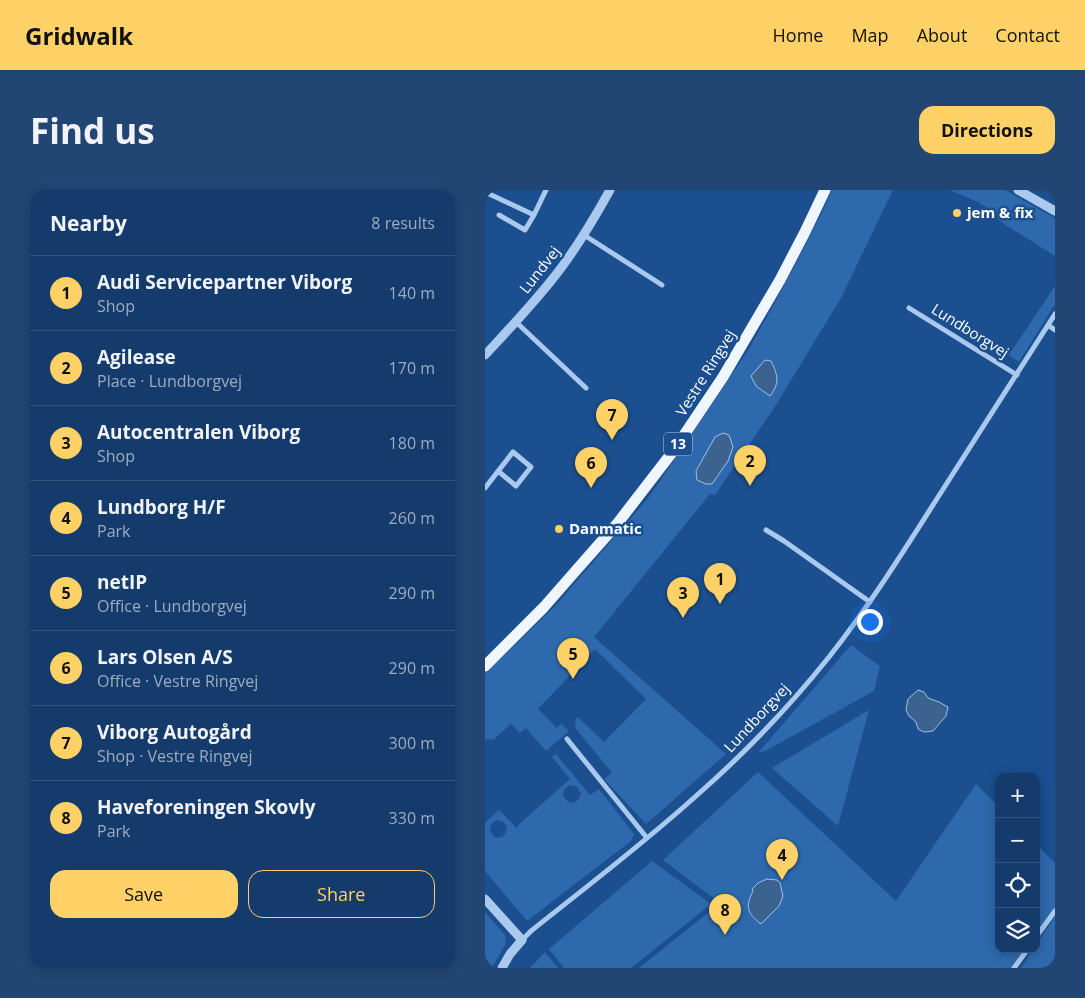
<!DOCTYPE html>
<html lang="en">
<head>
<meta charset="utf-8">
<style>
	body { margin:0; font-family:"Open Sans",sans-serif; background:#214673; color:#f1f3f6 }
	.controls { position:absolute; right:15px; bottom:15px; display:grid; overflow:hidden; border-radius:10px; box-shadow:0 2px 12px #0003 }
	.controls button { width:45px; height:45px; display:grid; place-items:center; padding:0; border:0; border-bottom:1px solid #33557e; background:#143b6b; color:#f1f3f6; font:25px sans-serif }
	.you { position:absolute; left:384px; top:431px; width:18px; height:18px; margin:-12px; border:4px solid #fff; border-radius:50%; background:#1a73e8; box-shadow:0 0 0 8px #1a73e833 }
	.badge { display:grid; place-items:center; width:32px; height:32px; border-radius:50%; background:#ffd166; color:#111; font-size:16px; font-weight:700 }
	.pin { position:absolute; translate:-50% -41px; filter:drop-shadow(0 1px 2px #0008) }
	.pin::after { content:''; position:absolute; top:26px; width:18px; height:15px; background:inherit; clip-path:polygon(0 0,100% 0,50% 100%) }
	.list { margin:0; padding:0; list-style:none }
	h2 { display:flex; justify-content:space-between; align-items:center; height:65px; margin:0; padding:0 20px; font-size:21px }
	h2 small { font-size:16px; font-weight:400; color:#9dadc1 }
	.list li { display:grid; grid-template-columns:32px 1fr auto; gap:15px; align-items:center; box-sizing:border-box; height:75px; padding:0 20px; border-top:1px solid #33557e }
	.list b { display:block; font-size:19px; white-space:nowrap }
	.list p { margin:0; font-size:16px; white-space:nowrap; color:#9dadc1 }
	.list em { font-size:16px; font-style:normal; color:#9dadc1 }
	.actions { display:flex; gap:10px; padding:15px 20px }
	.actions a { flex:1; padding:11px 0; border:1px solid #ffd166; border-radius:15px; text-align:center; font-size:18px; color:#ffd166 }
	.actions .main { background:#ffd166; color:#111 }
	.icon { flex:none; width:28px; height:28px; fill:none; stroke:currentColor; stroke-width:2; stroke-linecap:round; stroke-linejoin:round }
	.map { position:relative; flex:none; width:570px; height:778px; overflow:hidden; border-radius:15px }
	header { display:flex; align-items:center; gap:30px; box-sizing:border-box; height:70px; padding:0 25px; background:#ffd166; color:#111 }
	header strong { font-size:24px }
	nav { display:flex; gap:28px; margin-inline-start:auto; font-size:18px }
	.intro { display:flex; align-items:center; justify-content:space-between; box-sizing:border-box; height:120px; padding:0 30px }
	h1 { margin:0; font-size:35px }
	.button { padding:12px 22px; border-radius:15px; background:#ffd166; color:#111; font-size:18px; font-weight:700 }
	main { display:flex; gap:30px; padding:0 30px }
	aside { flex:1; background:#143b6b; border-radius:15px; box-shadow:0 2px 12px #0003 }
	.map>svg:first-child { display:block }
	.green { fill:#2e69ad; fill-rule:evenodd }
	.water { fill:#3c6290; stroke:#9cc4f0 }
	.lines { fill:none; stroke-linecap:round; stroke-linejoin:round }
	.minor { stroke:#a9c9ee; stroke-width:5 }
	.tertiary { stroke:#a9c9ee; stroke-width:9 }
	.primary { stroke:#f0f6ff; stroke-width:11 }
	.poi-dot { fill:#ffd166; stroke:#1b4f8f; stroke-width:2 }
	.labels { text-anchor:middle; stroke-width:5; stroke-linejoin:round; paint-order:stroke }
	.shield { fill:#1b4f8f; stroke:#bbcadd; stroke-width:1 }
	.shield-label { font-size:14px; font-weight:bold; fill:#fff }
	.poi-label { font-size:15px; font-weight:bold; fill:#fff; stroke:#1b4f8f; text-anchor:start }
	.street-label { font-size:15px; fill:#fff; stroke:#1b4f8f }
</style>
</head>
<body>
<header>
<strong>Gridwalk</strong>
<nav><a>Home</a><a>Map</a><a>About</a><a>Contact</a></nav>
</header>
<div class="intro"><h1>Find us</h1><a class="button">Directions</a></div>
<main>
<aside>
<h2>Nearby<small>8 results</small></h2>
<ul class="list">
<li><span class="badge">1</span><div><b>Audi Servicepartner Viborg</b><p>Shop</p></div><em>140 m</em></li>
<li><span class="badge">2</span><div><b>Agilease</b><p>Place · Lundborgvej</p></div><em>170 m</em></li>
<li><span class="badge">3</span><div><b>Autocentralen Viborg</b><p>Shop</p></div><em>180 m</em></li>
<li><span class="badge">4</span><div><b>Lundborg H/F</b><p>Park</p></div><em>260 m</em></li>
<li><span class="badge">5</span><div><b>netIP</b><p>Office · Lundborgvej</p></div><em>290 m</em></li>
<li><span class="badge">6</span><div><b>Lars Olsen A/S</b><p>Office · Vestre Ringvej</p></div><em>290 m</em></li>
<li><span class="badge">7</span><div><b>Viborg Autogård</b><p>Shop · Vestre Ringvej</p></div><em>300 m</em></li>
<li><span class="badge">8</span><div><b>Haveforeningen Skovly</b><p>Park</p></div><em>330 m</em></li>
</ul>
<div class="actions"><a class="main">Save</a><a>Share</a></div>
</aside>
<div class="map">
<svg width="570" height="778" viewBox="0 0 570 778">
	<rect width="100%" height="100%" fill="#1b4f8f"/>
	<path class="green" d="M346,0H408L356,108L291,215L230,305L225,304L109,447L241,564L161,634L119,589L127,583L91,539L90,531L93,527L119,552L161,509L110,459L53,519L71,537L70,539L76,534L84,541L61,561L41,538L35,543L26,534L8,550L2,549L0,551V484L72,414L164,307L210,239L264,159L307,81L340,16Z
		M465,0H520L570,28V66L513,30L510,23L493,12Z
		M570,96V114L534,172L524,165Z
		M366,455L395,476L389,501L282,560L273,563Z
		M384,520L353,636L287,578Z
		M71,564L105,605L114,599L149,644L146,651L42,731L0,681V633L14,620L32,638L34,636L33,635L85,589L67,567ZM85,595L92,597L96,603L93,610L88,613L82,611L78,606L79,599ZM12,630L19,632L22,638C21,646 16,649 9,647L5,641L6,634Z
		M273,582L411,711L491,594L514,617V759H541L528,778H154L235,713L178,670Z
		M551,654L570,673V717L551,744Z
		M167,671L226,714L146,778H79L64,759Z
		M0,722L20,745L21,753L7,778H0Z
		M570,726V778H536L548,759H551V755Z
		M60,762L73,778H45Z"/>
	<path class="water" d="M280,170L286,171C293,185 295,193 285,206L271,196L266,186Z
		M238,243L244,245L248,257L243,271L227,294H221L212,290L211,281L230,247Z
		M433,500L439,502L443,508L454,512L463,517L461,526L448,541L439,542L433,539L431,532L424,526L421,520L423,509Z
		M282,689L292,690L295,693L298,706L294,716L276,734C262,723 260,717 268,701L267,699L273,693Z"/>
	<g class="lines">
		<path class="minor" d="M0,2L49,25
			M14,25L40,40L49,25L61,0
			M99,45L177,95
			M424,118L532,185
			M31,132L101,198
			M563,135L570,140
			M0,298L28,262L46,277L31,296L13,281
			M281,340L299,351L385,412
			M82,549L162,648
			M551,747L570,721
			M37,750L46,741C101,697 158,654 211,606C259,564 304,517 344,467C385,415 420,359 455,304C493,244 531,184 570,124
			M529,778L543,759"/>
		<path class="tertiary" d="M533,0L570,21
			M0,165C26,137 53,109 76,78C94,54 110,27 125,0
			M0,709L37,750L25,764L17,778"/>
		<path class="primary" d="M0,476L59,417L94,377L132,334L189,260L238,187L295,90L320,42L340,0"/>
	</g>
	<g class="poi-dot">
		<circle cx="472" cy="23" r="5"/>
		<circle cx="74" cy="339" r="5"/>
	</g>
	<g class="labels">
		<rect class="shield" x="179" y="242.5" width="28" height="23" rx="4"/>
		<g class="shield-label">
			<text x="193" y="259">13</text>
		</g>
		<g class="poi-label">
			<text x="482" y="28">jem &amp; fix</text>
			<text x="84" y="344">Danmatic</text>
		</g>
		<g class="street-label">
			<text transform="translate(55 80) rotate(-52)" y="5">Lundvej</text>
			<text transform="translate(485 141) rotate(32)" y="5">Lundborgvej</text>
			<text transform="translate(221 183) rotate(-58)" y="5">Vestre Ringvej</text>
			<text transform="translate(272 528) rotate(-47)" y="5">Lundborgvej</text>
		</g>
	</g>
</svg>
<div class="controls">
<button>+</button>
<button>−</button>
<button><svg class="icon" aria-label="locate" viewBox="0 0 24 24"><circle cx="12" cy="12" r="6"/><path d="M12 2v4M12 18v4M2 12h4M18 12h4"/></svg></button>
<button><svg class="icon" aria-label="layers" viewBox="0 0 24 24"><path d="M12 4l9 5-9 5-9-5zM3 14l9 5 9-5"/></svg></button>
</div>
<div class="you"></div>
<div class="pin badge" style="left:235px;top:414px">1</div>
<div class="pin badge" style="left:265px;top:296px">2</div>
<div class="pin badge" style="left:198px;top:428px">3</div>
<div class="pin badge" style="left:297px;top:690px">4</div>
<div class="pin badge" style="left:88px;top:489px">5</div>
<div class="pin badge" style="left:106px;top:298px">6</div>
<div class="pin badge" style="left:127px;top:250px">7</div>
<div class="pin badge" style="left:240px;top:745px">8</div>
</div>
</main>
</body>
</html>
